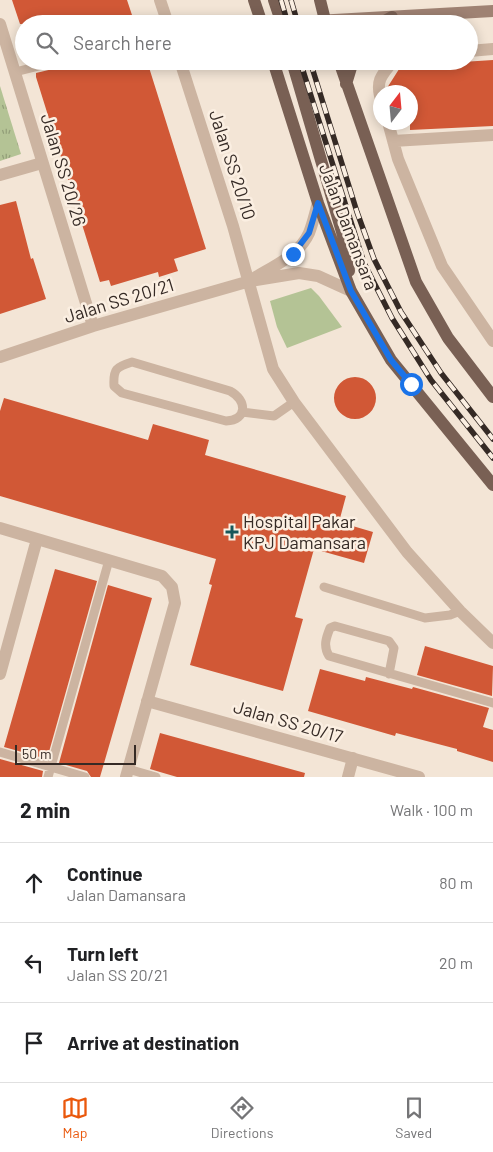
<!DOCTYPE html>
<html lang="en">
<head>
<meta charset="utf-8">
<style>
	body { margin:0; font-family:Barlow,sans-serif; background:#f2f2f2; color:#202124 }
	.compass { position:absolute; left:373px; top:85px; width:45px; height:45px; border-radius:50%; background:#fff; box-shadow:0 2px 12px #0003; rotate:16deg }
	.scale { position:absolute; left:15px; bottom:12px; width:121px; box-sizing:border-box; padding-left:5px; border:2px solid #352a25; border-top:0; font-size:14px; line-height:18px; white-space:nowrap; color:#352a25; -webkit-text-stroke:4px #fbefe2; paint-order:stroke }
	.stop { position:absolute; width:15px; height:15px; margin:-11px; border:4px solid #1a73e8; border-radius:50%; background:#fff }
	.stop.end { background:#1a73e8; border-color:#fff; box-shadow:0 1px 5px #0008 }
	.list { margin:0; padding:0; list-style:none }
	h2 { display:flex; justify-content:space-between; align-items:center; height:65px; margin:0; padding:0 20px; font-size:21px }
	h2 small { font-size:16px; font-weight:400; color:#757577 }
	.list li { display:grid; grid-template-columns:32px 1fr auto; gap:15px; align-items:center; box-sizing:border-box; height:80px; padding:0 20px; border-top:1px solid #e0e0e0 }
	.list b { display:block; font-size:19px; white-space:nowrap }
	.list p { margin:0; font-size:16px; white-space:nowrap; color:#757577 }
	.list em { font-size:16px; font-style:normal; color:#757577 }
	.icon { flex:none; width:28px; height:28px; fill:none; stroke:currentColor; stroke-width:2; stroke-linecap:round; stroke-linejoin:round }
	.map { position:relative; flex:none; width:493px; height:777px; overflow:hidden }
	.search { position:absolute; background:#fff; box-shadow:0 2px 12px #0003; left:15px; right:15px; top:15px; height:55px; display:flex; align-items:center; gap:12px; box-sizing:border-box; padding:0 18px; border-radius:28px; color:#757577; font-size:19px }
	.sheet { height:305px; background:#fff }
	nav { display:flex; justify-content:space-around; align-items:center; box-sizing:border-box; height:70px; border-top:1px solid #e0e0e0; background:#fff; font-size:14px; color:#757577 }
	nav a { display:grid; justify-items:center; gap:2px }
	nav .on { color:#ea580c }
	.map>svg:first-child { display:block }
	.grass { fill:#b4c395 }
	.park { fill:url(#park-tufts) }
	.building { fill:#d15836 }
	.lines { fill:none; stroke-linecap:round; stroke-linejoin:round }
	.service { stroke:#ccb4a1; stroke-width:9 }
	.minor { stroke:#ccb4a1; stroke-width:12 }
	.secondary { stroke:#9f8273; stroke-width:12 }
	.primary { stroke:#796054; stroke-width:12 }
	.rail-casing { stroke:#352a25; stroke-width:5.5 }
	.rail { stroke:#fbefe2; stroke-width:4; stroke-dasharray:11; stroke-linecap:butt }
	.route { stroke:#1a73e8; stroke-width:6 }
	.poi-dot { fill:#17575a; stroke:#fbefe2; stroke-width:2 }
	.labels { text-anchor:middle; stroke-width:5; stroke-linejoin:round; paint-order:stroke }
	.street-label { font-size:18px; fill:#352a25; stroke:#fbefe2 }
	.poi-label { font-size:18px; fill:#352a25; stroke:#fbefe2; text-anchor:start }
</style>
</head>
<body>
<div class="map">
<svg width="493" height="777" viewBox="0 0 493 777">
	<defs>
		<pattern id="park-tufts" width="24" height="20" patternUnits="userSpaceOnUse" patternTransform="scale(1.25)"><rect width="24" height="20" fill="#b4c395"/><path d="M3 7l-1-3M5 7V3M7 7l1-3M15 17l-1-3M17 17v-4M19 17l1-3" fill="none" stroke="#939f79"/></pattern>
	</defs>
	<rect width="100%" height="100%" fill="#f3e5d6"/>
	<path class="grass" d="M311,288L319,296L342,327L287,348L277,327L270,301Z"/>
	<path class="park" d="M0,86L21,154L0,161Z"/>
	<path class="building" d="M12,0H127L135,24H20Z
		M493,60V126L410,130V92H388L387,88L401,66Z
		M65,61H147L206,249L174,259L178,271L159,277L158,272L111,286L109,280L100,282L36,77V73L61,67Z
		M16,201L31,259L33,258L46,299L0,314V205Z
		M334 398a21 21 0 1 1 42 0a21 21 0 1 1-42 0Z
		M4,398L148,440L153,424L209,440L205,455L346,496L339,522L373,532L364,563L314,549L295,617L303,619L283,691L190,665L212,585L209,584L216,559L0,496V411Z
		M55,569L97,581L47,759L4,747Z
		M108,585L152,598L100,777H91L87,771L59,763Z
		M425,646L493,666L492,696L417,675Z
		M320,669L365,681L366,677L412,689L413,687L489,708L483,727L493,730V762L457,751V749L396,733L395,736L308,711Z
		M160,733L305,773L304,777H177L160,772L150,769Z
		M0,759L43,771L42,777H0Z"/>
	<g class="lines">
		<path class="service" d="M15,72L59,61
			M132,362L230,391C247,400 248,420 226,421L122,393L114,386C113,369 116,367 132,362Z
			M242,412L274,416L294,402
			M324,587L425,618L450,615L460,611
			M389,674L394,648L389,641L335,626L330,628C326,638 323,646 329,656L493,703
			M0,752L85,777
			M128,769L156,777
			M48,777L109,560"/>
		<path class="minor" d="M160,0L168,24
			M0,24L93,326
			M469,51L493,49
			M180,61L233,226L273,369L294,402L407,552L460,611L493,643
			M380,96C376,79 383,74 393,61
			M388,122L398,159L442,266L493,341
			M393,141L493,135
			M0,175L42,163
			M256,277C276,265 299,255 309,233C313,223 315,213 318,203
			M0,357L93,326L250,281L299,273L318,276L351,291
			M0,528L162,576L172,587L175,603L126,777
			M0,674L37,539
			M147,701L419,777
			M348,777L353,758"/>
		<path class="secondary" d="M281,23L493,11"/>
		<path class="primary" d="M254,0L262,24
			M274,0L282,24
			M320,0L326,24
			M379,24L392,17
			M273,61L318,203L351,291L391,360L493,485
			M292,61L347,249L349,271
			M339,61L416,282L448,338L493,397
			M346,84L353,61"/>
		<defs>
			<path id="rail" d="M281,0L288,24
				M291,0L298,24
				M300,61L364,263L392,318L431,380L493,458
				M310,61L357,212L374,259L401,312L441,373L493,439"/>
		</defs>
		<use href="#rail" class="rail-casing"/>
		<use href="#rail" class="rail"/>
	</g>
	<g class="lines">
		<path class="route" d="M293,254L309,233L318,203L351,291L391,360L411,384"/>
	</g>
	<path class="poi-dot" d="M229.5 524.5h5v5h5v5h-5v5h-5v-5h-5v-5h5z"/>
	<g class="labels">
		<g class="street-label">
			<text transform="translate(232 165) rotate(72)" y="6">Jalan SS 20/10</text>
			<text transform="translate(63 170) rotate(73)" y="6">Jalan SS 20/26</text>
			<text transform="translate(348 227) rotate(69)" y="6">Jalan Damansara</text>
			<text transform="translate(119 301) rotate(-17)" y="6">Jalan SS 20/21</text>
			<text transform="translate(288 722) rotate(16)" y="6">Jalan SS 20/17</text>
		</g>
		<g class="poi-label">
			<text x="243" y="528">Hospital Pakar<tspan x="243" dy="21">KPJ Damansara</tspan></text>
		</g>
	</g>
</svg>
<svg class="compass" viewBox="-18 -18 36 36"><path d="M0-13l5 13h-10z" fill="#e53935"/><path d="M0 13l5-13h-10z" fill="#757577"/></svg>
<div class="scale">50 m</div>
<div class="stop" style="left:411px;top:384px"></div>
<div class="stop end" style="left:293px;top:254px"></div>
<div class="search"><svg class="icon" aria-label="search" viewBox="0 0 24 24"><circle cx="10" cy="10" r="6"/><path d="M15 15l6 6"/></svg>Search here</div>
</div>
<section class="sheet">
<h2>2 min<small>Walk · 100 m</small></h2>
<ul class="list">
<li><svg class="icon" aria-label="ahead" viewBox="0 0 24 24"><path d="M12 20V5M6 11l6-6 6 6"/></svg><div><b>Continue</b><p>Jalan Damansara</p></div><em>80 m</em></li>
<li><svg class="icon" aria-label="left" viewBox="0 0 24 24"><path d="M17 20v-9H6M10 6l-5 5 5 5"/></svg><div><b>Turn left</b><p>Jalan SS 20/21</p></div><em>20 m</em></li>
<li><svg class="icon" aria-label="arrive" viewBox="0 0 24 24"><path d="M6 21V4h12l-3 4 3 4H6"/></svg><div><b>Arrive at destination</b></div></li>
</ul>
</section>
<nav>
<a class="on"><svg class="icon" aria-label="map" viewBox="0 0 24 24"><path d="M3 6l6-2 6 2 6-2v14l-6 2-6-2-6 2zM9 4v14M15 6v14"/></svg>Map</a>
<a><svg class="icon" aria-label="directions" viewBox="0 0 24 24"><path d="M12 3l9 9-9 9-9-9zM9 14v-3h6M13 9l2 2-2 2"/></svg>Directions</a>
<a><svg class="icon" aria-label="saved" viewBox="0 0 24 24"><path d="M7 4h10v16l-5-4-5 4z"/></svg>Saved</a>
</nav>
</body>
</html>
